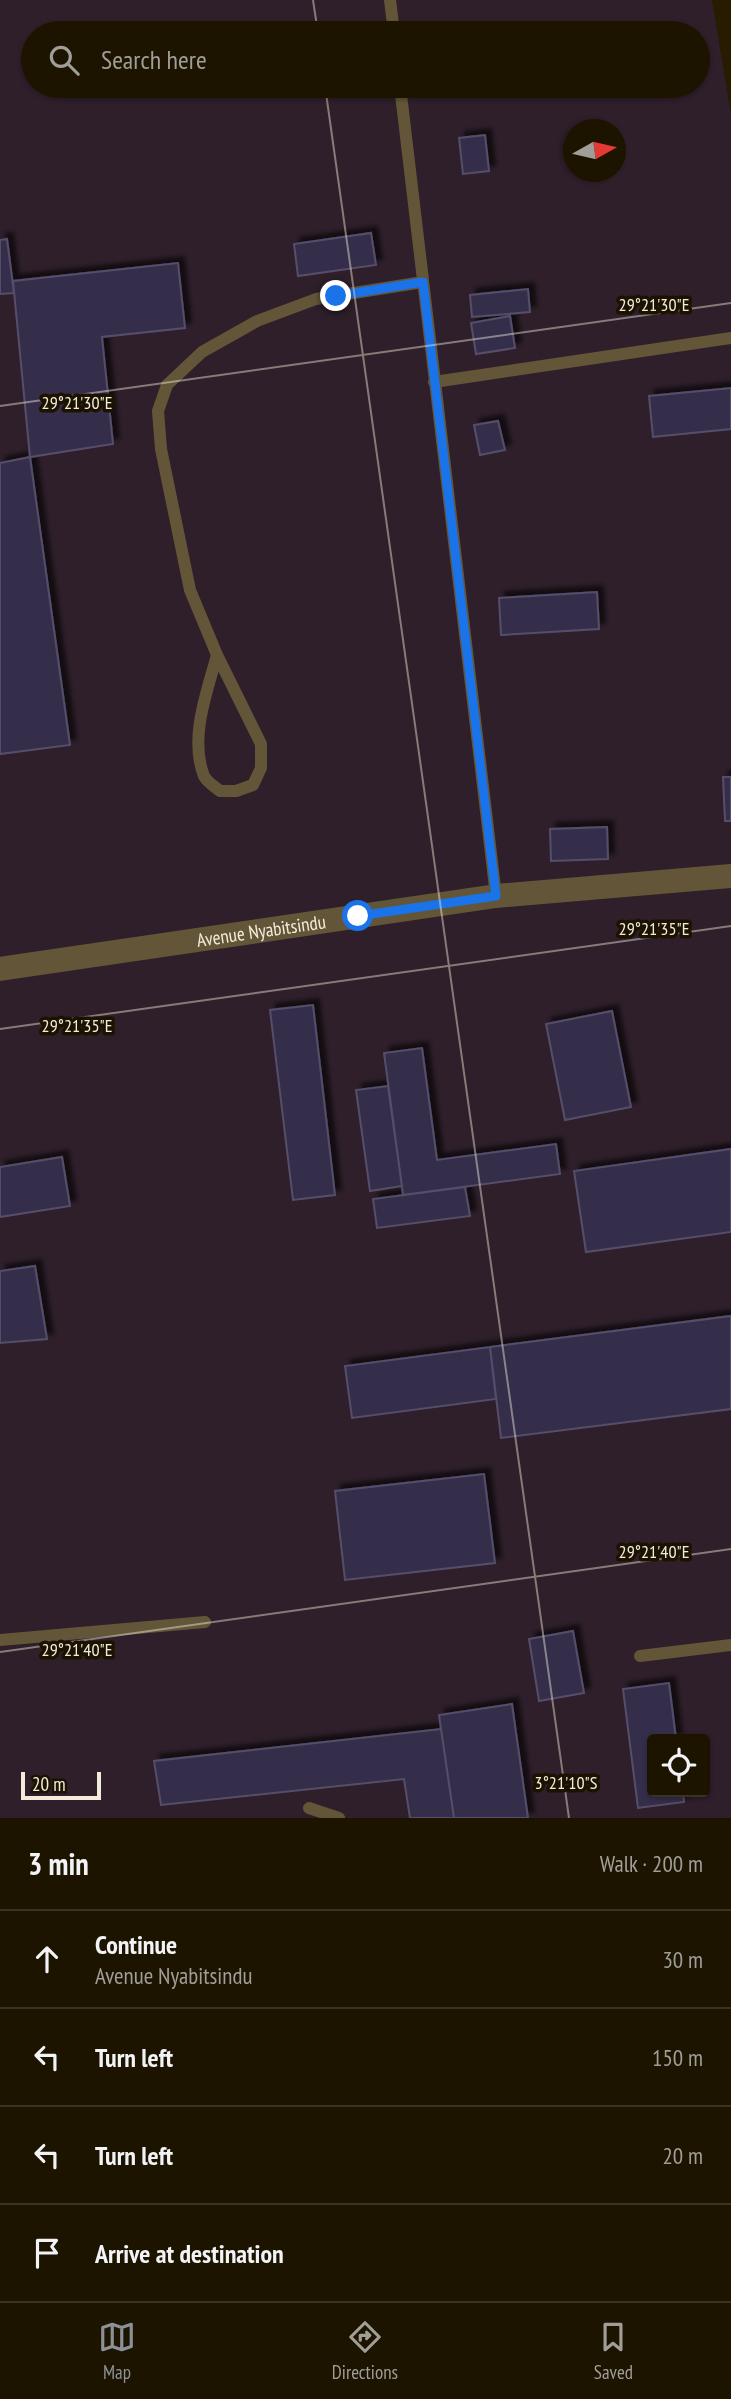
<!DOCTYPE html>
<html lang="en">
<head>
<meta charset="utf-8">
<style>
	body { margin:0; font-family:"PT Sans Narrow",sans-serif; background:#2a210f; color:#f1f3f6 }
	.controls { position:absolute; right:21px; bottom:21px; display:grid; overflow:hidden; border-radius:7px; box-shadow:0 2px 5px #0004 }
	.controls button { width:63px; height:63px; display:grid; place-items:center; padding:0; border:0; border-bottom:2px solid #3b3322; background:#1d1400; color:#f1f3f6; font:35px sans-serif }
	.compass { position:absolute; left:563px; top:119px; width:63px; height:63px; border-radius:50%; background:#1d1400; box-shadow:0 2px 5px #0004; rotate:82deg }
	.scale { position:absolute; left:21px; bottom:18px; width:80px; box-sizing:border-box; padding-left:7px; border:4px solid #f4ecdb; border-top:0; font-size:19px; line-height:24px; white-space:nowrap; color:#f4ecdb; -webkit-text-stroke:5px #1b1300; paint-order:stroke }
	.stop { position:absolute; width:21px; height:21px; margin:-16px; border:5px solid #1a73e8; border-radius:50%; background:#fff }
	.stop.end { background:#1a73e8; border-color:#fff; box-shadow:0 2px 7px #0008 }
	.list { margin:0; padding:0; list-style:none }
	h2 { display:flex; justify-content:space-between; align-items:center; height:91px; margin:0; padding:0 28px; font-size:30px }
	h2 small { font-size:23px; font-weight:400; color:#a09e99 }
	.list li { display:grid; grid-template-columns:46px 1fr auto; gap:21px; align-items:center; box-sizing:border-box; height:98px; padding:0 28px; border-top:2px solid #3b3322 }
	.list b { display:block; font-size:26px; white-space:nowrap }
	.list p { margin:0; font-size:23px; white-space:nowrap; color:#a09e99 }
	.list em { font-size:23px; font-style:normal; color:#a09e99 }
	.icon { flex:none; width:38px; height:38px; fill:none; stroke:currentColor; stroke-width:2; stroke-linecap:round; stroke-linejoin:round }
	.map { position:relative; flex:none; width:731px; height:1818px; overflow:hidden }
	.search { position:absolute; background:#1d1400; box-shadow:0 2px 5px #0004; left:21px; right:21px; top:21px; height:77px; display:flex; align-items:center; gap:18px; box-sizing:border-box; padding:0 24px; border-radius:38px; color:#a09e99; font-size:26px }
	.sheet { height:483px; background:#1d1400 }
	nav { display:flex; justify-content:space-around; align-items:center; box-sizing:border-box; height:98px; border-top:2px solid #3b3322; background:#1d1400; font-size:19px; color:#a09e99 }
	nav a { display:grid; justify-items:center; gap:4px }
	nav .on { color:#8c9099 }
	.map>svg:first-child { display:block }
	.industrial { fill:#2e1f2a; fill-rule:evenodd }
	.building { fill:#362f4b; stroke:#554e6b; stroke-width:2; filter:url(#shadow) }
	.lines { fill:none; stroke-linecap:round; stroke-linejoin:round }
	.lane { stroke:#635638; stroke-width:12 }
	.street { stroke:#635638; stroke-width:24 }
	.route { stroke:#1a73e8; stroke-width:9 }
	.ticks { fill:none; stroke:#f4ecdb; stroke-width:2; stroke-opacity:0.45 }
	.labels { text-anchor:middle; stroke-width:7; stroke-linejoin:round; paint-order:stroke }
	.street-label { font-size:19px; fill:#f4ecdb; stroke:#1b1300 }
	.ticks-label { font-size:18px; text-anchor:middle; fill:#f4ecdb; stroke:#1b1300; stroke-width:7; stroke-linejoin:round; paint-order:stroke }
</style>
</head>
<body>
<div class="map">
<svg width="731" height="1818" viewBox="0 0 731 1818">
	<defs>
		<filter id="shadow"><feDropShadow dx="6" dy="-6" stdDeviation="2" flood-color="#0009"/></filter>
	</defs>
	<rect width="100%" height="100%" fill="#271b00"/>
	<path class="industrial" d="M0,0H712L731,114V1818H0ZM33,33H698V86H33ZM574,130H616V172H574ZM652,1739H705V1792H652Z"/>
	<path class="building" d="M485,135L489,171L463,174L459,138Z
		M371,233L376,265L298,276L294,244Z
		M7,239L14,293L0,294V240Z
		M178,263L185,328L102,337L113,444L30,457L13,281Z
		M528,289L530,312L472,317L470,295Z
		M510,316L515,348L476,354L471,323Z
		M731,388V429L653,437L649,396Z
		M498,421L505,450L480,455L474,425Z
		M30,457L70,745L0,754V463Z
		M597,592L599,629L501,635L499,598Z
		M723,777H731V821H725Z
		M607,827L608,859L551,861L550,829Z
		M313,1005L335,1195L293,1200L270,1010Z
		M612,1011L631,1107L565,1120L546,1024Z
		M422,1048L437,1160L556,1144L560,1174L403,1195L384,1053Z
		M388,1086L402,1186L370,1191L356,1090Z
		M731,1149V1232L586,1252L574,1171Z
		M62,1157L70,1206L0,1217V1167Z
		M465,1187L470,1216L377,1228L373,1199Z
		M35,1266L47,1339L0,1343V1271Z
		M731,1316V1409L501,1438L490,1347Z
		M490,1347L496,1399L352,1418L345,1366Z
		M484,1474L495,1563L345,1580L335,1491Z
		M573,1631L584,1693L539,1701L529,1639Z
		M669,1683L676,1739H652V1792H683L684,1802L638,1808L623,1689Z
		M512,1704L528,1818H454L439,1715Z
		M441,1729L454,1818H410L404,1779L161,1805L154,1761Z"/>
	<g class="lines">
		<path class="lane" d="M390,0L394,33
			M400,86L496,896
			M434,382L731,338
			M217,655C207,692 189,738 204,776C207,782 215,787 220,791H236L253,785L261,768V744L217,655L190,590L161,449L158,411L167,385L202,352L257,321L316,299L423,282
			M0,1640L205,1622
			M640,1656L731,1645
			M309,1808L339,1818"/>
		<path class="street" id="s1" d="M0,969L496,896L731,876"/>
	</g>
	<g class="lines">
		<path class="route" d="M336,296L423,282L496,896L358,916"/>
	</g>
	<path class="ticks" d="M313,0L318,33M325,86L569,1818M0,406L731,303M0,1029L731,926M0,1652L731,1549"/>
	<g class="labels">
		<g class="street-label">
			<text dy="7" stroke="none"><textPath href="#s1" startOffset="264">Avenue Nyabitsindu</textPath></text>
		</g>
	</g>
	<g class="ticks-label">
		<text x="654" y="311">29°21'30"E</text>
		<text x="77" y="409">29°21'30"E</text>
		<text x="654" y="935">29°21'35"E</text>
		<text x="77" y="1032">29°21'35"E</text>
		<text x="654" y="1558">29°21'40"E</text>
		<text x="77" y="1656">29°21'40"E</text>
		<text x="566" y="1789">3°21'10"S</text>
	</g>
</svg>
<div class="controls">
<button><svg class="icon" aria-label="locate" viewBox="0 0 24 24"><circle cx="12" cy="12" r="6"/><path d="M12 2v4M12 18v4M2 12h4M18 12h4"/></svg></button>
</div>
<svg class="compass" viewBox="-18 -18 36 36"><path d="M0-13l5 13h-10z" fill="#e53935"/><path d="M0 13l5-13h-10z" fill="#a09e99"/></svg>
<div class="scale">20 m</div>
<div class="stop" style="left:358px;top:916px"></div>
<div class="stop end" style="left:336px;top:296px"></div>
<div class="search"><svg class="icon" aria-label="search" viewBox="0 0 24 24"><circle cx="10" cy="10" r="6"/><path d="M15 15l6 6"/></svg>Search here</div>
</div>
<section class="sheet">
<h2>3 min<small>Walk · 200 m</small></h2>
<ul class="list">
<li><svg class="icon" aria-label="ahead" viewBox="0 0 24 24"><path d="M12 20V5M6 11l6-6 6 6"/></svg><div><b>Continue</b><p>Avenue Nyabitsindu</p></div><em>30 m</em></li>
<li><svg class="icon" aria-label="left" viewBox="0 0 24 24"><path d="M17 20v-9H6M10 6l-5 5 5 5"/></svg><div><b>Turn left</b></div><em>150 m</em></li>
<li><svg class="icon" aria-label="left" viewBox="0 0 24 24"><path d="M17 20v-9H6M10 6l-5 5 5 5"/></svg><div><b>Turn left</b></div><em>20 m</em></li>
<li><svg class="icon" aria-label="arrive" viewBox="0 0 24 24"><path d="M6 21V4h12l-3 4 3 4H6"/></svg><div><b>Arrive at destination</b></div></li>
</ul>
</section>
<nav>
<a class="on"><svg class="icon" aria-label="map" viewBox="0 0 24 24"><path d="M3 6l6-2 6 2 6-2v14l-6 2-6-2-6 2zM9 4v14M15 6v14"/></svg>Map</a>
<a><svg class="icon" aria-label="directions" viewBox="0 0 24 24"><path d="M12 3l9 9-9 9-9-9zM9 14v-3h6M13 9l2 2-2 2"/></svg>Directions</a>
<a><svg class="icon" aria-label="saved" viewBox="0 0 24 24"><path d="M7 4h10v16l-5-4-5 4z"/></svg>Saved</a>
</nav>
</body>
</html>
